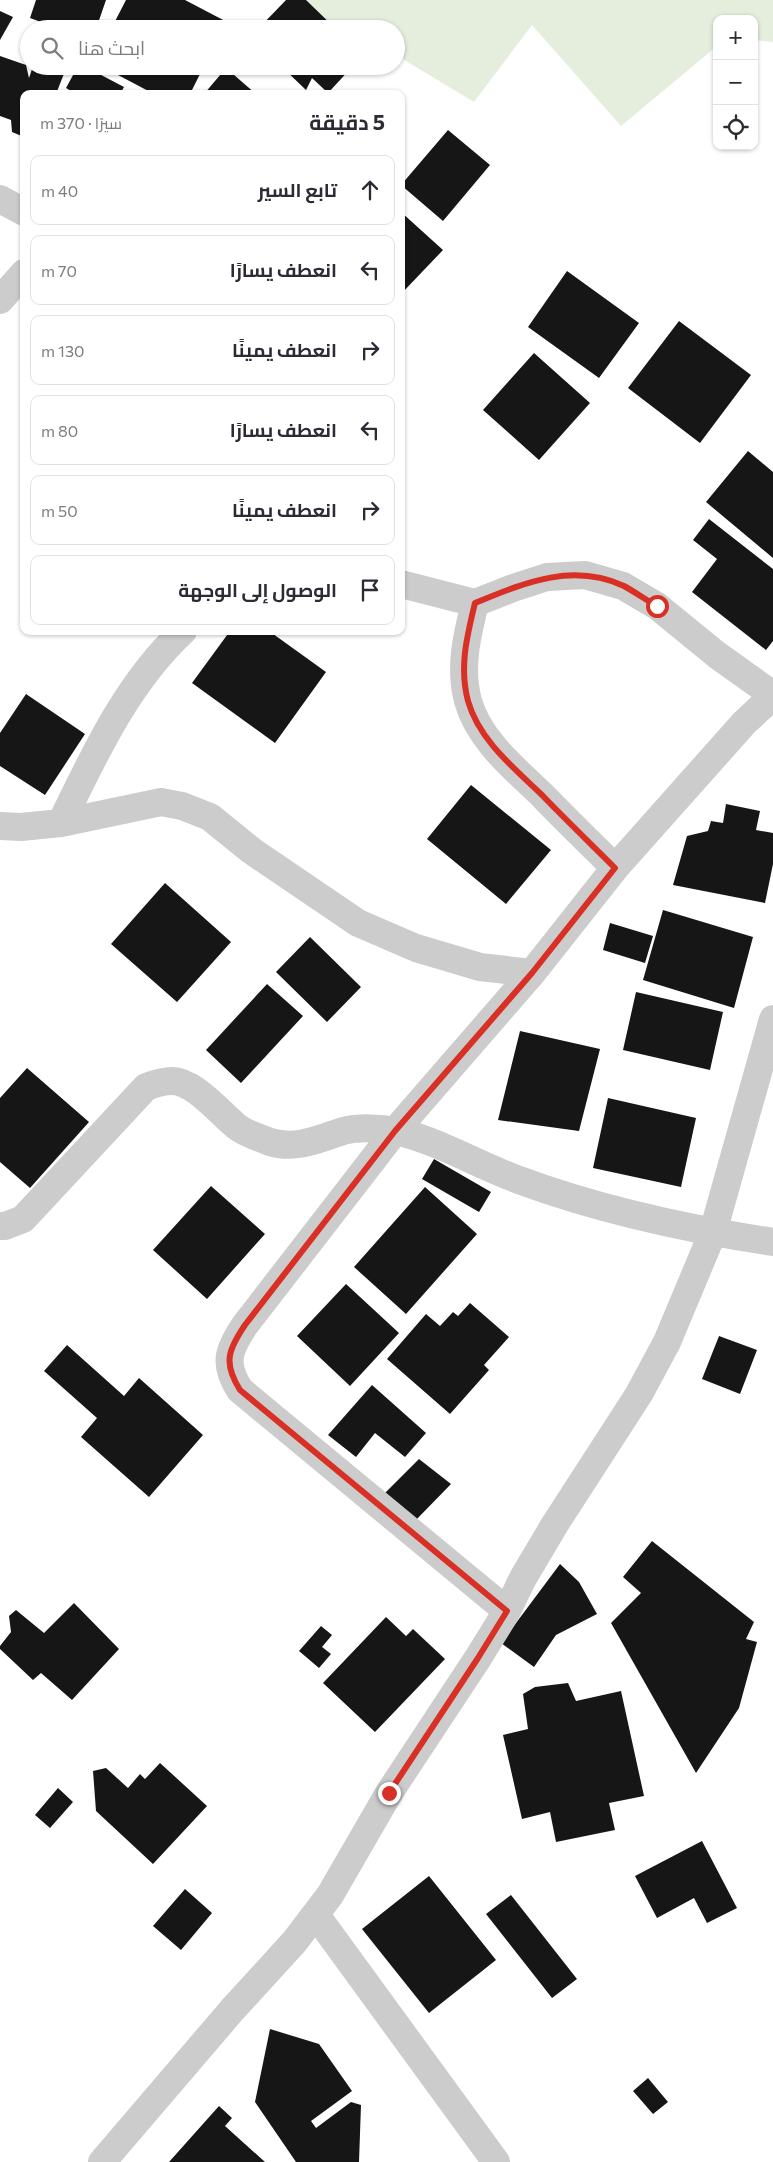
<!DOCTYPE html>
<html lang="ar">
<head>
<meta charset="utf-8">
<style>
	body { margin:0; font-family:Commissioner,Cairo,sans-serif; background:#f2f2f3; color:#2b2b33; direction:rtl }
	.controls { position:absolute; right:15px; top:15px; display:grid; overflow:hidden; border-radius:10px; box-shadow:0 1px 4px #0004 }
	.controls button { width:45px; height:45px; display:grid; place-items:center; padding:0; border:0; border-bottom:1px solid #e1e1e2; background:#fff; color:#2b2b33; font:25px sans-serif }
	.stop { position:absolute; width:15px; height:15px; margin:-11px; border:4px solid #d93025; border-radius:50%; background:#fff }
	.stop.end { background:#d93025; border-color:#fff; box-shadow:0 1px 5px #0008 }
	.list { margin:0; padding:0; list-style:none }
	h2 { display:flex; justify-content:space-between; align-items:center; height:65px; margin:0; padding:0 20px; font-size:21px }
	h2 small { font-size:16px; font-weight:400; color:#7c7c81 }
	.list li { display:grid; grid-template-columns:32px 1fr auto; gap:15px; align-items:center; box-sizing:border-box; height:70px; margin:0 10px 10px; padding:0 10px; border:1px solid #e1e1e2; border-radius:10px }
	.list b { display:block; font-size:19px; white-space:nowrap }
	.list em { font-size:16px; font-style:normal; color:#7c7c81 }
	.icon { flex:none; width:28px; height:28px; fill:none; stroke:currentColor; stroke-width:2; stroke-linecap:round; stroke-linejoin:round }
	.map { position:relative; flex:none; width:773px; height:2162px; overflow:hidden; direction:ltr }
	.search { position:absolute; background:#fff; box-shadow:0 1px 4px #0004; left:20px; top:20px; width:385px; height:55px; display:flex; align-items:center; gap:12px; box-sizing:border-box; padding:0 18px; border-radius:28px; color:#7c7c81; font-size:19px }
	.panel { position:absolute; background:#fff; box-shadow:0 1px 4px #0004; left:20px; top:90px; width:385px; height:545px; border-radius:10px; direction:rtl }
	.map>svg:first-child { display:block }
	.green { fill:#e5eedc }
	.building { fill:#161616 }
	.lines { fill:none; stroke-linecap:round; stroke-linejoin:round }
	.minor { stroke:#ccc; stroke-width:28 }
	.route { stroke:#d93025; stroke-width:6 }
</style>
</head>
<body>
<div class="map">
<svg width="773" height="2162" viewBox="0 0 773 2162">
	<rect width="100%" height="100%" fill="#fff"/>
	<path class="green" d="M306,0H773V42L754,40V19H717V46L621,126L532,25L474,102L396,55V29H353L348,25L344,29H336Z"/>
	<path class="building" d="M36,0H106L96,29H60L30,18Z
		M126,0H185L227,22L224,29H111Z
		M286,0H306L336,29H258Z
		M0,11L13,17L0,40Z
		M0,56L26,65L29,78L33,66H67L56,94H24V137L12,132L11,120L0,116Z
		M78,66H84L124,87L120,94H76L66,88Z
		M101,66H204L190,94H154Z
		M281,66H353L328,93L312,78L306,90Z
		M226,68L256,94H204Z
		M448,130L490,165L443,221L401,185Z
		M401,212L443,250L401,294Z
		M567,271L639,323L599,378L528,327Z
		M679,321L751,375L700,443L628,388Z
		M534,353L590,403L539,460L483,410Z
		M748,451L773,472V558L706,502Z
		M709,519L773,569V641L766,650L692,592L717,559L693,540Z
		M230,631H269L326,672L275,743L192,683Z
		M26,694L85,734L45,795L0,766V733Z
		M471,785L551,850L506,904L427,839Z
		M726,804L760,811L756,830L773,833V864L765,903L673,885L687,836L708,831L711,821L723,823Z
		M165,883L231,942L177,1002L111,944Z
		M663,910L753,937L734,1008L643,980Z
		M610,923L653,936L645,963L603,950Z
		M310,937L361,987L327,1022L276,972Z
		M267,984L303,1016L241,1083L206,1050Z
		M636,992L723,1012L710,1070L623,1050Z
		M520,1031L600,1049L579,1131L498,1120Z
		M27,1068L89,1122L30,1188L0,1162V1098Z
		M608,1098L696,1118L681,1187L593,1168Z
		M434,1159L491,1192L479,1212L422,1179Z
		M211,1186L265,1234L207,1299L153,1250Z
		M425,1187L477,1234L406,1314L354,1267Z
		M346,1284L399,1333L350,1386L297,1336Z
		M470,1303L509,1337L484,1365L489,1370L450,1414L387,1359L426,1314L440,1326L453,1312L458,1316Z
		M719,1336L757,1350L740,1394L702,1379Z
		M67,1345L124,1396L139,1378L203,1435L149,1497L81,1437L97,1418L44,1371Z
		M372,1385L426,1433L405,1457L375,1433L356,1457L328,1435Z
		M419,1459L451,1484L415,1521L385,1493Z
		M652,1541L754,1622L746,1639L757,1642L739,1708L696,1773L611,1623L641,1593L623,1577Z
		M560,1564L579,1582L597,1614L556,1635L534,1667L501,1643Z
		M74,1603L119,1649L72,1700L41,1673L33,1680L0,1649V1646L11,1632L9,1616L16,1610L44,1633Z
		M386,1617L406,1636L413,1629L445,1659L375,1732L323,1683Z
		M321,1626L332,1635L322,1647L331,1654L319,1668L299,1651Z
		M568,1683L576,1701L621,1691L644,1796L609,1803L615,1830L556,1842L550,1812L522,1819L503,1735L528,1729L523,1694L535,1687Z
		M160,1763L207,1806L153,1864L96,1811L93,1771L106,1768L128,1788L140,1774L145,1779Z
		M58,1788L73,1802L50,1828L35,1815Z
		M702,1841L737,1908L707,1923L694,1898L657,1918L635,1876Z
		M429,1876L496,1960L429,2013L362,1929Z
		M185,1889L212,1913L181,1950L153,1926Z
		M511,1895L577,1979L552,1998L486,1914Z
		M270,2029L319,2044L352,2091L311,2121L316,2128L351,2102L361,2105L359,2162H296L255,2102Z
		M648,2078L668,2102L653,2114L633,2091Z
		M219,2106L232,2118L225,2126L265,2162H169Z"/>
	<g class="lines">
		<path class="minor" d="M0,199L24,212
			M0,300L24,273
			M401,584L475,603L513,588L547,577L585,575L623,586L657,606L717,655L773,695
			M475,603C467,636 459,667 468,701C479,740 514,768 542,795C566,820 591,844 615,868
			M61,823C94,755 127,683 183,631
			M0,826L21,827L61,823L161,802L182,806L210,817L252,851L358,923L416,948L480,967L532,973
			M0,1226H5L23,1219L146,1087C154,1084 163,1081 172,1081C194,1081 220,1113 236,1126C244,1133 260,1138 270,1142C296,1150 319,1139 343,1131C359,1127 381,1128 396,1131C439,1141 478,1165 519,1180C600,1210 688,1229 773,1242
			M507,1611L240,1390C223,1364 228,1350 245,1325L395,1131L532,973L615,868L744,723L773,696
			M316,1915L496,2162
			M102,2162L232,2010L295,1941L330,1895L389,1793L478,1658L507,1611L523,1578L555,1524L639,1394L667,1342L713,1232L773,1019"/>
	</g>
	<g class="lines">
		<path class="route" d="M389,1793L478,1658L507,1611L240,1390C223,1363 228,1350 245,1325L395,1131L532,973L615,868C591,844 566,820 542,795C514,768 479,740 468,701C459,667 467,636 475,603C524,583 572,562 624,586C635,592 646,600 657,606"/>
	</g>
</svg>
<div class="controls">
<button>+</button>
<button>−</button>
<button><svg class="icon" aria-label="locate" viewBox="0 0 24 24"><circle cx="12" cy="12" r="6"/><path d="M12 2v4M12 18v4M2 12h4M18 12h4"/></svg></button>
</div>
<div class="stop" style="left:657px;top:606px"></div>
<div class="stop end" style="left:389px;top:1793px"></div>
<div class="search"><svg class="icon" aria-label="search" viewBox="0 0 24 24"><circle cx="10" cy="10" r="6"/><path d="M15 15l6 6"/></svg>ابحث هنا</div>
<section class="panel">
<h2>5 دقيقة<small>سيرًا · 370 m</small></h2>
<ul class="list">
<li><svg class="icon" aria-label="ahead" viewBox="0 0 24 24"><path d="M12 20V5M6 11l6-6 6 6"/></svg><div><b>تابع السير</b></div><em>40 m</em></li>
<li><svg class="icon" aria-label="left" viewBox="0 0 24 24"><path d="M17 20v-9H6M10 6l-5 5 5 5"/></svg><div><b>انعطف يسارًا</b></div><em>70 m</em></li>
<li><svg class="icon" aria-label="right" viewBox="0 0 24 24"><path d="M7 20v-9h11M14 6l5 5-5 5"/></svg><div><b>انعطف يمينًا</b></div><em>130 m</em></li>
<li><svg class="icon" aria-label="left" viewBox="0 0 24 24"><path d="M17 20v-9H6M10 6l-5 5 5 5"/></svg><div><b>انعطف يسارًا</b></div><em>80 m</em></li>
<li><svg class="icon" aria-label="right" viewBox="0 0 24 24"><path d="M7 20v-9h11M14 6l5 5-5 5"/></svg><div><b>انعطف يمينًا</b></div><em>50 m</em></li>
<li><svg class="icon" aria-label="arrive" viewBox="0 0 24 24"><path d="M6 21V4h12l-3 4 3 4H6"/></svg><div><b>الوصول إلى الوجهة</b></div></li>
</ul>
</section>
</div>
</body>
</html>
